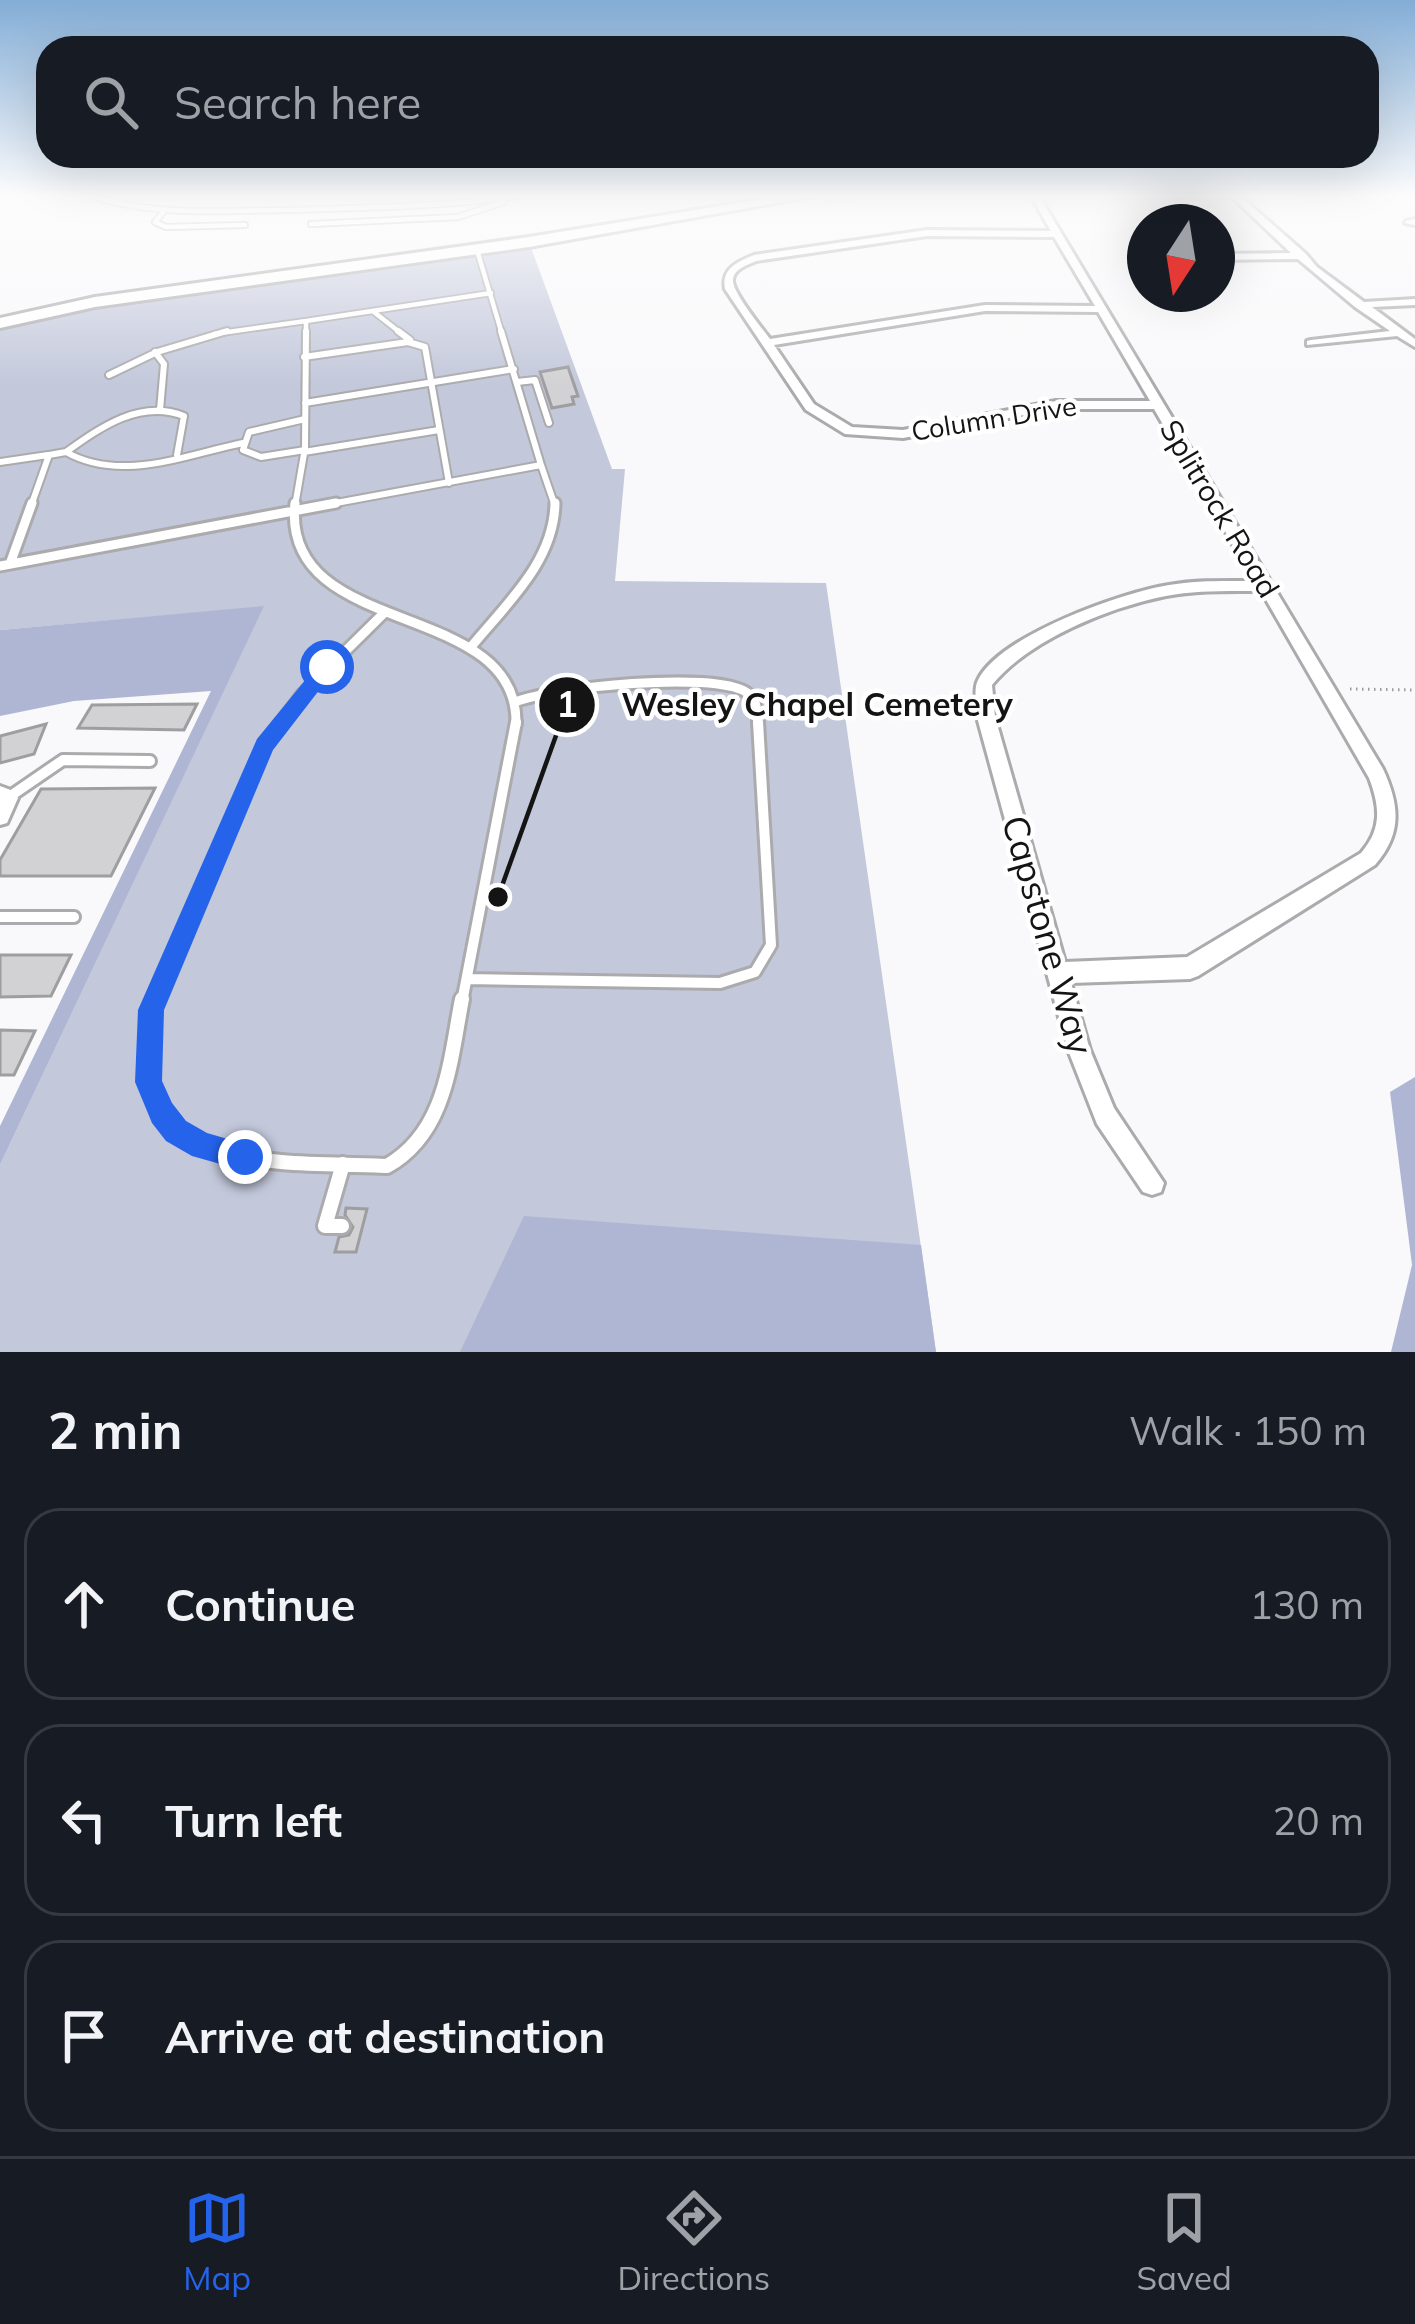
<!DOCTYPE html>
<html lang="en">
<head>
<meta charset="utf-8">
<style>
	body { margin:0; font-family:Mulish,sans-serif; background:#242831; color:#f1f3f6 }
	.compass { position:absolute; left:1127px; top:204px; width:108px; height:108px; border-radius:50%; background:#171b24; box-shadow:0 12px 48px #0002; rotate:192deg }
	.stop { position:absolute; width:36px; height:36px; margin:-27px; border:9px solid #2563eb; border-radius:50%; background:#fff }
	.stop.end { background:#2563eb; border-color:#fff; box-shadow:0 3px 12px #0008 }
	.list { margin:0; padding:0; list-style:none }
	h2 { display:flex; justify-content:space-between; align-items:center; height:156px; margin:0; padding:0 48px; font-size:51px }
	h2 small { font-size:39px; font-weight:400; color:#9ea1a6 }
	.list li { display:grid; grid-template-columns:78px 1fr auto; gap:36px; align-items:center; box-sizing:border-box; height:192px; margin:0 24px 24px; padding:0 24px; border:3px solid #363941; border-radius:36px }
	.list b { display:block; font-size:45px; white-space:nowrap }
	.list em { font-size:39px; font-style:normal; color:#9ea1a6 }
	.icon { flex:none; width:66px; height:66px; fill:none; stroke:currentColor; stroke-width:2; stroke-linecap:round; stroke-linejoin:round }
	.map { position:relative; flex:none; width:1415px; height:1352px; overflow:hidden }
	.search { position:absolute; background:#171b24; box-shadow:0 12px 48px #0002; left:36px; right:36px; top:36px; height:132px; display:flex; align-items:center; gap:30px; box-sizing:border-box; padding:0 42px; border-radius:36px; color:#9ea1a6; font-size:45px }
	.sheet { height:804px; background:#171b24 }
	nav { display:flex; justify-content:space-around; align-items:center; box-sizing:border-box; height:168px; border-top:3px solid #363941; background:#171b24; font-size:33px; color:#9ea1a6 }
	nav a { display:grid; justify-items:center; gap:6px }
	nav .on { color:#2563eb }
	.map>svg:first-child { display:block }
	.green { fill:#c3c8db }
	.forest { fill:#afb6d3 }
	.building { fill:#d2d2d4; stroke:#9e9ea0; stroke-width:3 }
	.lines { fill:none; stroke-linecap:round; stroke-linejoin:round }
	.lane-far4-casing { stroke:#ababad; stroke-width:8 }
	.lane-far3-casing { stroke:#ababad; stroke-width:10 }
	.lane-far2-casing { stroke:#ababad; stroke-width:15 }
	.lane-far1-casing { stroke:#ababad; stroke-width:16 }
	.lane-casing { stroke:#ababad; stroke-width:20 }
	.street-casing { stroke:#ababad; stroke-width:6 }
	.primary-casing { stroke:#ababad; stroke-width:6 }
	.path { stroke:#9c9c9d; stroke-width:3; stroke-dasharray:1.5 4.5; stroke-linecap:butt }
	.lane-far4 { stroke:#fff; stroke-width:4.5 }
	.lane-far3 { stroke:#fff; stroke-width:6 }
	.lane-far2 { stroke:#fff; stroke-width:9 }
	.lane-far1 { stroke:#fff; stroke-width:10 }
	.lane { stroke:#fff; stroke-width:14 }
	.street { fill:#fff; fill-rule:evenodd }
	.primary { fill:#fff; fill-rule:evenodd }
	.route { fill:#2563eb }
	.labels { text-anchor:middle; stroke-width:9; stroke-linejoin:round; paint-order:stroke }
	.far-street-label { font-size:27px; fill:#141414; stroke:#fff }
	.street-label { font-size:30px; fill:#141414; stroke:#fff }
	.near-street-label { font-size:36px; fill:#141414; stroke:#fff }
	.leader { fill:none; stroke:#141414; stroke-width:4.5 }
	.callout-dot { fill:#141414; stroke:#fff; stroke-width:4.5 }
	.mark-label { font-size:36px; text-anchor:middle; font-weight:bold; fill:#fff }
	.callout-label { font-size:33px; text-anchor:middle; font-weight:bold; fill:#141414; stroke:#fff; stroke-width:9; stroke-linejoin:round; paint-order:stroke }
</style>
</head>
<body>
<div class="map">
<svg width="1415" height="1352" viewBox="0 0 1415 1352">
	<rect width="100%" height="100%" fill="#f9f9fb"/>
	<path class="green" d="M529,242L612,469H625L615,581L826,583L936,1352H0V1165L263,607L0,630V323L37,314Z"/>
	<path class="forest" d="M264,606L0,1165V1126L211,691L74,701L0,716V630Z
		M1415,1077V1352H1391L1412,1265L1390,1092Z
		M524,1216L921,1245L936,1352H460Z"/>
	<path class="building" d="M568,367L578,396L572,397L574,404L552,408L540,372Z
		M197,704L184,730L78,728L92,705Z
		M46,724L34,754L0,763V736Z
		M155,788L111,876H0V860L41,789Z
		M0,955H71L51,996L0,997Z
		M0,1030L35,1031L14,1075H0Z
		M346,1208L367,1209L356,1252H335L339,1237L349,1235L353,1227L345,1215Z"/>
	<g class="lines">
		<defs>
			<path id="lane-far4" d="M90,196C154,216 219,211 285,210C364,208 441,207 519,196
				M164,211L155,222L166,227L245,225
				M311,224L458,217L504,202
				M477,250L502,334
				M374,312L402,334
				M214,334L306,321
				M306,334V321L491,293"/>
			<path id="lane-far3" d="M398,331L410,340
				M155,352L164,364L160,410
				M304,357L408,342L425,347L449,483
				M109,375L157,352L227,331
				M517,382L535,380L549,423
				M305,403L514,369
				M305,419L249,432L243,450L261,457L305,450
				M304,452L439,430
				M177,455L184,416C140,399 101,427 66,452C121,483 185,455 243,443
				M0,462L48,455
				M541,465L555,506
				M31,506L49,455L66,452
				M295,506L305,448L306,331
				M320,506L541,465L501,331"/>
			<path id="lane-far2" d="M295,503C280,641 520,597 516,725
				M10,564L32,503
				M0,566L336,503
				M471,647C506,604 554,562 555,503
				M515,702C554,687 712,671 746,692C758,700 757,712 758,725
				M279,725L302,694L384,613"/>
			<path id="lane-far1" d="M9,797L63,760L150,761
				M0,917H74
				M467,979L720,983L755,972L771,945L758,722
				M154,1002L264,745L281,722
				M462,1002L516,722"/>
			<path id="lane" d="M156,999C147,1019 147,1042 148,1064C154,1178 305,1161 387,1166C447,1132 450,1060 462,999
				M342,1226H325L343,1164"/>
			<path id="street" d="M1031,196H1039L1383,769C1400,806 1402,834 1375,865L1198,976L1190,979L1071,983L1090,1050L1114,1108L1164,1183L1161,1192L1152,1195L1143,1192L1097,1124L1068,1050L977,717C977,706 973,690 978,680C999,636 1123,592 1169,585C1197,580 1226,581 1254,581L1154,409H1056L903,438L845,434L806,410L725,289C721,269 737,262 754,255L927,230L1051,231ZM927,236L1054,237L1095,306L985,305L770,339C762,328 731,291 733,279C735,268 748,265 756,261ZM985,311L1098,312L1150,401H1056L903,430L852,427L814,404L774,345ZM1261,591L1369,778C1380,807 1382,829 1361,853L1187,957L1065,962L995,717L992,685C1028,640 1110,607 1166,596C1197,590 1229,591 1261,591Z
				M1231,196H1240L1306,254L1317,267L1364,302L1415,299V305L1372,307L1415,339V347L1397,336L1307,345V341L1311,340L1390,331L1355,307L1298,259L1217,260V254L1291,253Z
				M1415,219V225L1405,223L1406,221Z
				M0,786L16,792L18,798L7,823L0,825Z"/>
			<path id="primary" d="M781,196H814L529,247L95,307L0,328V318L95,297L529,237Z"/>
		</defs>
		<use href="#lane-far4" class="lane-far4-casing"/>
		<use href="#lane-far3" class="lane-far3-casing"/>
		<use href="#lane-far2" class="lane-far2-casing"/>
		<use href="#lane-far1" class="lane-far1-casing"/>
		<use href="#lane" class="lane-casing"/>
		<use href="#street" class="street-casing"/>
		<use href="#primary" class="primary-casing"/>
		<path class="path" d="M825,202L878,196
			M1350,689L1415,690"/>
		<use href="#lane-far4" class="lane-far4"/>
		<use href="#lane-far3" class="lane-far3"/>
		<use href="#lane-far2" class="lane-far2"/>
		<use href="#lane-far1" class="lane-far1"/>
		<use href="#lane" class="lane"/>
		<use href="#street" class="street"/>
		<use href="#primary" class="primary"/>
	</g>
	<linearGradient id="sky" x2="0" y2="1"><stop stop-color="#83add6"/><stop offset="0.51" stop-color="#fcfcfd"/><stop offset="1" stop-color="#fcfcfd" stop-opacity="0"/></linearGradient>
	<rect width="1415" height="385" fill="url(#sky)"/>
	<path class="route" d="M327,659L337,667L273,750L164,1010L162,1081L172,1103L186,1121L207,1133L255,1147L259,1157L255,1167L245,1171L192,1156L166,1141L152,1123L135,1082L138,1010L257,739L320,662Z"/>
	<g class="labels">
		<g class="far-street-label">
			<text transform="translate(994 419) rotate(-9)" y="9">Column Drive</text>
		</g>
		<g class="street-label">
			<text transform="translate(1219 509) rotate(59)" y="10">Splitrock Road</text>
		</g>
		<g class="near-street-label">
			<text transform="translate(1048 935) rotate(74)" y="13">Capstone Way</text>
		</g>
	</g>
	<path class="leader" d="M498 897L567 705"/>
	<g class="callout-dot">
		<circle cx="498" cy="897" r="12"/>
		<circle cx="567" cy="705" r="30"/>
	</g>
	<g class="mark-label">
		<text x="567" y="717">1</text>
	</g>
	<g class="callout-label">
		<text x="817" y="716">Wesley Chapel Cemetery</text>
	</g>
</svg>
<svg class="compass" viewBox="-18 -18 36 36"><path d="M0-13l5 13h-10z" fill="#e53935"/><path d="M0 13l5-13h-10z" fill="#9ea1a6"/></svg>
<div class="stop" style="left:327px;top:667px"></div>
<div class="stop end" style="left:245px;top:1157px"></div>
<div class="search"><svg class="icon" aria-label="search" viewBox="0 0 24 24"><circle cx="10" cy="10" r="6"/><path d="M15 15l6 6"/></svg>Search here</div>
</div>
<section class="sheet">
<h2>2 min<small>Walk · 150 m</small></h2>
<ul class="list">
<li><svg class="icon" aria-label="ahead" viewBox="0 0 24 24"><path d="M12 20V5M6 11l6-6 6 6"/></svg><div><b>Continue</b></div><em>130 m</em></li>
<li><svg class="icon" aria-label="left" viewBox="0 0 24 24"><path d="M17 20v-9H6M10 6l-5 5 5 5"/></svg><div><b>Turn left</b></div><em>20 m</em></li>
<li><svg class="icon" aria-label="arrive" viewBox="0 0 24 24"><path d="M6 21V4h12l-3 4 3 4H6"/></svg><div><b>Arrive at destination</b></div></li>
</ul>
</section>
<nav>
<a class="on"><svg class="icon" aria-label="map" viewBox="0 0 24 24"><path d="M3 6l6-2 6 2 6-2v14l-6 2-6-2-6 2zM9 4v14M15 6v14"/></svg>Map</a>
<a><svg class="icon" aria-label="directions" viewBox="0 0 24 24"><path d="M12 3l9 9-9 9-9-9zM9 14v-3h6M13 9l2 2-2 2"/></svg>Directions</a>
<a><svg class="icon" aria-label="saved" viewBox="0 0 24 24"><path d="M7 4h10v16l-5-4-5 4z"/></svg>Saved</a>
</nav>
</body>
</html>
